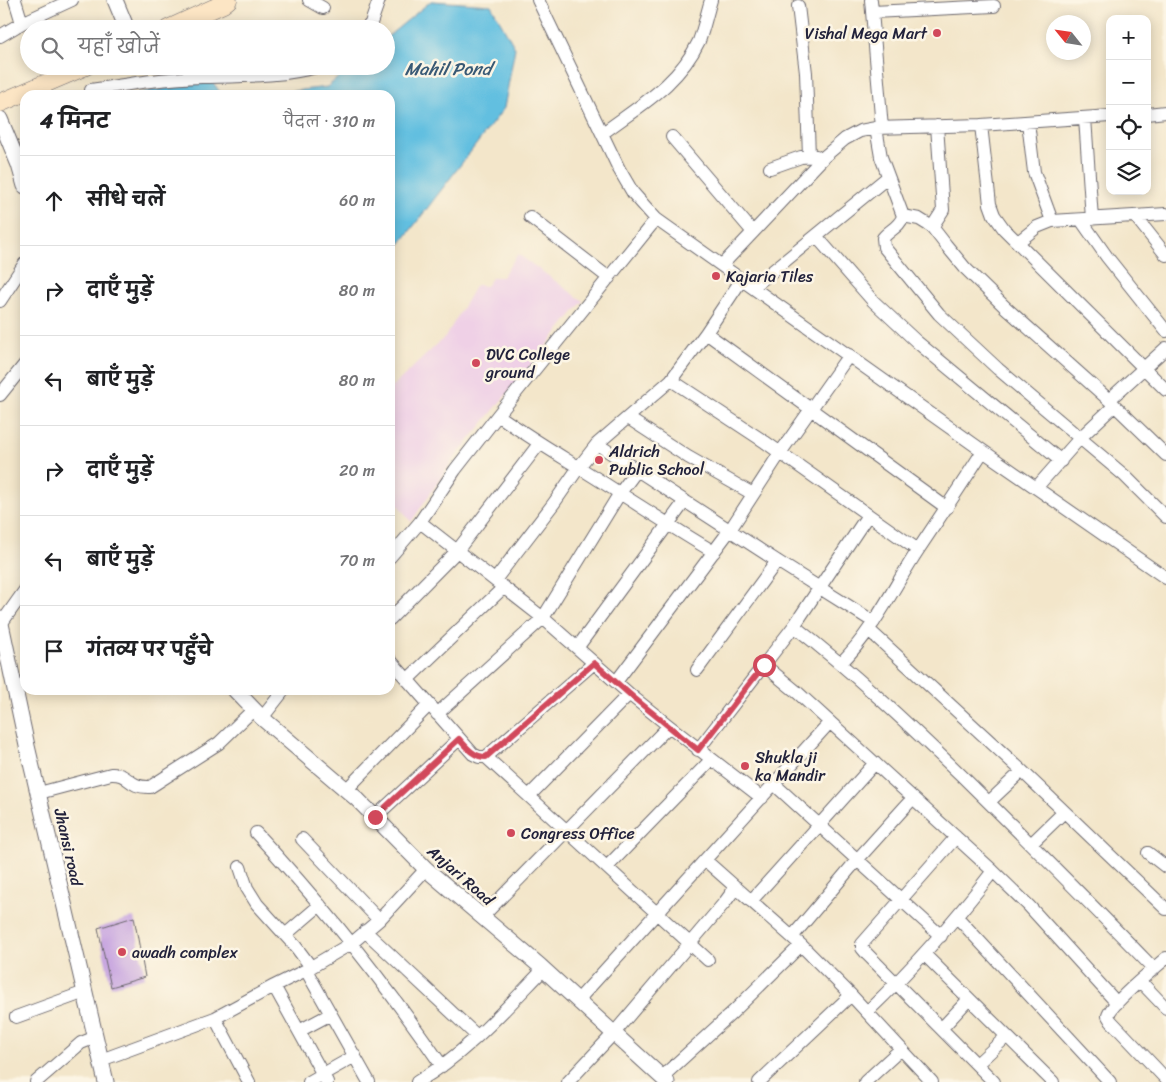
<!DOCTYPE html>
<html lang="hi">
<head>
<meta charset="utf-8">
<style>
	body { margin:0; font-family:Sriracha,"Playpen Sans Deva",sans-serif; background:#f6f6f6; color:#202124 }
	.controls { position:absolute; right:15px; top:15px; display:grid; overflow:hidden; border-radius:10px; box-shadow:0 2px 12px #0003 }
	.controls button { width:45px; height:45px; display:grid; place-items:center; padding:0; border:0; border-bottom:1px solid #e0e0e0; background:#fff; color:#202124; font:25px sans-serif }
	.compass { position:absolute; left:1046px; top:15px; width:45px; height:45px; border-radius:50%; background:#fff; box-shadow:0 2px 12px #0003; rotate:300deg }
	.stop { position:absolute; width:15px; height:15px; margin:-11px; border:4px solid #d1495b; border-radius:50%; background:#fff }
	.stop.end { background:#d1495b; border-color:#fff; box-shadow:0 1px 5px #0008 }
	.list { margin:0; padding:0; list-style:none }
	h2 { display:flex; justify-content:space-between; align-items:center; height:65px; margin:0; padding:0 20px; font-size:21px }
	h2 small { font-size:16px; font-weight:400; color:#757577 }
	.list li { display:grid; grid-template-columns:32px 1fr auto; gap:15px; align-items:center; box-sizing:border-box; height:90px; padding:0 20px; border-top:1px solid #e0e0e0 }
	.list b { display:block; font-size:19px; white-space:nowrap }
	.list em { font-size:16px; font-style:normal; color:#757577 }
	.icon { flex:none; width:28px; height:28px; fill:none; stroke:currentColor; stroke-width:2; stroke-linecap:round; stroke-linejoin:round }
	.map { position:relative; flex:none; width:1166px; height:1082px; overflow:hidden }
	.search { position:absolute; background:#fff; box-shadow:0 2px 12px #0003; left:20px; top:20px; width:375px; height:55px; display:flex; align-items:center; gap:12px; box-sizing:border-box; padding:0 18px; border-radius:28px; color:#757577; font-size:19px }
	.panel { position:absolute; background:#fff; box-shadow:0 2px 12px #0003; left:20px; top:90px; width:375px; height:605px; border-radius:15px }
	.map>svg:first-child { display:block }
	.built { fill:#efd0e6 }
	.water { fill:#62bfe0; stroke:#42708e }
	.building { fill:#bf99df }
	.lines { fill:none; stroke-linecap:round; stroke-linejoin:round }
	.minor-casing { stroke:#6b676d; stroke-width:14 }
	.tertiary-casing { stroke:#6b676d; stroke-width:17 }
	.secondary-casing { stroke:#6b676d; stroke-width:19 }
	.minor { stroke:#fff; stroke-width:12 }
	.tertiary { stroke:#fff; stroke-width:15 }
	.secondary { stroke:#fce5c4; stroke-width:18 }
	.route { stroke:#d1495b; stroke-width:6 }
	.poi-dot { fill:#d1495b; stroke:#fcf5e5; stroke-width:2 }
	.labels { text-anchor:middle; stroke-width:5; stroke-linejoin:round; paint-order:stroke }
	.poi-label { font-size:16px; fill:#22223b; stroke:#fcf5e5; text-anchor:start }
	.street-label { font-size:16px; fill:#22223b; stroke:#fcf5e5 }
	.water-label { font-size:18px; font-style:italic; fill:#385975; stroke:#fcf5e5 }
</style>
</head>
<body>
<div class="map">
<svg width="1166" height="1082" viewBox="0 0 1166 1082">
	<rect width="100%" height="100%" fill="#fcf5e5"/>
	<filter id="ink" filterUnits="userSpaceOnUse"><feTurbulence type="fractalNoise" baseFrequency=".02" numOctaves="2"/><feDisplacementMap in="SourceGraphic" scale="10" xChannelSelector="R" yChannelSelector="G"/><feConvolveMatrix kernelMatrix="1 2 1 2 8 2 1 2 1" color-interpolation-filters="sRGB"/></filter>
	<filter id="wash" filterUnits="userSpaceOnUse"><feTurbulence type="fractalNoise" baseFrequency=".0096" numOctaves="4" result="noise"/><feDisplacementMap in="SourceGraphic" scale="20" xChannelSelector="R" yChannelSelector="G"/><feGaussianBlur stdDeviation="1.12" result="paint"/><feColorMatrix in="noise" values="0 0 0 0 0 0 0 0 0 0 0 0 0 0 0 0 0 1.4 0 .05"/><feComposite in="paint" operator="in"/></filter>
	<g filter="url(#wash)">
		<rect width="100%" height="100%" fill="#f3e6ca"/>
		<path class="built" d="M518,254L583,301L452,461L411,522L390,494V389L446,336L476,285L486,286L493,277H502Z"/>
		<path class="water" d="M431,1L491,5L515,48L504,108L390,257V95H261L327,87L352,66H386V38Z
			M212,81L222,95H126Z"/>
		<g id="blocks">
			<path class="building" d="M134,917L145,977L111,987L98,928Z"/>
		</g>
	</g>
	<g filter="url(#ink)">
		<use href="#blocks" fill-opacity="0" stroke="#6b676d" stroke-width="1"/>
		<g class="lines">
			<defs>
				<path id="minor" d="M15,0L22,23
					M309,0L323,8
					M538,0L619,169L633,193L656,219L983,451L1166,578
					M871,0L882,128
					M798,6L806,73L809,156
					M873,12L994,6
					M366,29L371,23L379,0
					M0,36L22,23L72,0
					M91,90C128,84 164,78 202,77C242,76 281,77 320,66
					M1147,114L1166,112
					M1085,118L1092,219
					M1028,122L1034,172L1052,221
					M981,125L990,204L994,215L1004,229L1166,390
					M876,128L881,157L903,216C900,227 889,230 883,238L884,247L939,314L998,369L1125,476L1166,517
					M603,133C640,105 678,85 699,41C704,28 707,13 711,0
					M672,137L753,232
					M770,168L801,157L816,156
					M903,216L919,219L932,227L946,245L965,268L1005,307L1109,400L1166,455
					M1135,216L1166,255
					M530,217L609,278
					M1081,220L1107,257L1166,331
					M932,227L943,210L937,126
					M816,236L873,301L917,342L1061,461
					M1018,242L1037,227L1052,221L1166,214
					M722,265L825,156L845,139L860,131L876,128L981,125L1110,116
					M753,287L888,177
					M0,301L25,263
					M706,333L947,508
					M671,380L765,442L918,550
					M0,395L25,364
					M1109,400L1166,348
					M498,415C534,441 573,463 610,487C645,509 678,531 714,552
					M628,418L688,457L753,494
					M597,444L777,561L874,622
					M1036,488L1080,438L1114,406
					M420,522L543,618L634,698L669,726L762,798
					M390,557L420,522L455,470L498,415L656,219
					M495,580L554,503L579,467L597,444L671,380L706,333L742,279
					M390,619L457,551L539,444
					M1,624L25,590
					M794,626C853,672 907,723 961,775C1026,839 1090,903 1154,969
					M869,630L1022,771L1166,909
					M577,648L685,501
					M390,660L473,754L479,757H486L594,663
					M841,663C874,630 893,588 918,550C940,517 962,484 983,451
					M764,665L798,693L993,871L1029,906L1117,1003
					M697,670L777,561
					M407,680L504,587
					M616,682L730,530L780,453L849,355
					M437,714L543,618L620,493L637,470
					M262,718L284,690
					M698,750L794,626L868,515
					M486,757L708,960
					M774,784L941,936
					M347,789L429,705
					M39,793L111,774C130,773 127,788 150,787L219,743L253,710
					M529,796L629,694
					M989,802L1022,771
					M375,817L459,739
					M256,833C324,906 386,984 442,1066
					M956,837L862,944V948L867,954L994,1082
					M302,839L379,920
					M1031,844L1064,812
					M1148,853L1166,867
					M705,860L801,945L851,995L932,1082
					M240,867L247,888L257,904L296,947L311,967
					M607,867L711,760
					M751,901L875,763
					M482,917L669,726
					M957,917L1110,1082
					M365,931L477,1036
					M285,935L320,905
					M792,937L857,860L913,798
					M925,955L1053,1082
					M1166,958C1155,968 1110,1004 1108,1016L1111,1021L1166,1079
					M306,970L369,1082
					M1140,981L1166,1008
					M274,986L327,1082
					M578,1000L830,722
					M867,1012C914,967 953,923 993,871
					M16,1017L85,992
					M215,1018L249,1082
					M942,1028L969,999
					M299,1031L331,1014
					M101,1060L215,1018L274,986L306,970L352,943L379,920L426,869
					M977,1064L1007,1036
					M662,1077L733,1012L801,945
					M36,1082L81,1043L96,1037
					M309,1082L355,1056
					M417,1082C466,1054 505,1009 544,969
					M568,1082L614,1033L725,902L736,887
					M759,1082L851,995
					M865,1082L901,1049"/>
				<path id="tertiary" d="M115,0L127,29
					M0,119L19,165L25,186
					M0,619L27,746L106,1082
					M235,690L262,718L357,799L426,869L540,966L667,1082"/>
				<path id="secondary" d="M168,29L223,4L228,0
					M0,103L86,66"/>
			</defs>
			<use href="#minor" class="minor-casing"/>
			<use href="#tertiary" class="tertiary-casing"/>
			<use href="#secondary" class="secondary-casing"/>
			<use href="#minor" class="minor"/>
			<use href="#tertiary" class="tertiary"/>
			<use href="#secondary" class="secondary"/>
		</g>
	</g>
	<g class="lines" filter="url(#ink)">
		<path class="route" d="M375,817L459,739C467,748 474,757 486,757L594,663L634,698L698,750L764,665"/>
	</g>
	<g class="poi-dot">
		<circle cx="937" cy="33" r="5"/>
		<circle cx="716" cy="276" r="5"/>
		<circle cx="476" cy="363" r="5"/>
		<circle cx="599" cy="460" r="5"/>
		<circle cx="745" cy="766" r="5"/>
		<circle cx="511" cy="833" r="5"/>
		<circle cx="122" cy="952" r="5"/>
	</g>
	<g class="labels">
		<g class="poi-label">
			<text x="927" y="39" text-anchor="end">Vishal Mega Mart</text>
			<text x="726" y="282">Kajaria Tiles</text>
			<text x="486" y="360">DVC College<tspan x="486" dy="18">ground</tspan></text>
			<text x="609" y="457">Aldrich<tspan x="609" dy="18">Public School</tspan></text>
			<text x="755" y="763">Shukla ji<tspan x="755" dy="18">ka Mandir</tspan></text>
			<text x="521" y="839">Congress Office</text>
			<text x="132" y="958">awadh complex</text>
		</g>
		<g class="street-label">
			<text transform="translate(69 847) rotate(77)" y="6">Jhansi road</text>
			<text transform="translate(461 875) rotate(41)" y="6">Anjari Road</text>
		</g>
		<g class="water-label">
			<text x="448" y="75">Mahil Pond</text>
		</g>
	</g>
</svg>
<div class="controls">
<button>+</button>
<button>−</button>
<button><svg class="icon" aria-label="locate" viewBox="0 0 24 24"><circle cx="12" cy="12" r="6"/><path d="M12 2v4M12 18v4M2 12h4M18 12h4"/></svg></button>
<button><svg class="icon" aria-label="layers" viewBox="0 0 24 24"><path d="M12 4l9 5-9 5-9-5zM3 14l9 5 9-5"/></svg></button>
</div>
<svg class="compass" viewBox="-18 -18 36 36"><path d="M0-13l5 13h-10z" fill="#e53935"/><path d="M0 13l5-13h-10z" fill="#757577"/></svg>
<div class="stop" style="left:764px;top:665px"></div>
<div class="stop end" style="left:375px;top:817px"></div>
<div class="search"><svg class="icon" aria-label="search" viewBox="0 0 24 24"><circle cx="10" cy="10" r="6"/><path d="M15 15l6 6"/></svg>यहाँ खोजें</div>
<section class="panel">
<h2>4 मिनट<small>पैदल · 310 m</small></h2>
<ul class="list">
<li><svg class="icon" aria-label="ahead" viewBox="0 0 24 24"><path d="M12 20V5M6 11l6-6 6 6"/></svg><div><b>सीधे चलें</b></div><em>60 m</em></li>
<li><svg class="icon" aria-label="right" viewBox="0 0 24 24"><path d="M7 20v-9h11M14 6l5 5-5 5"/></svg><div><b>दाएँ मुड़ें</b></div><em>80 m</em></li>
<li><svg class="icon" aria-label="left" viewBox="0 0 24 24"><path d="M17 20v-9H6M10 6l-5 5 5 5"/></svg><div><b>बाएँ मुड़ें</b></div><em>80 m</em></li>
<li><svg class="icon" aria-label="right" viewBox="0 0 24 24"><path d="M7 20v-9h11M14 6l5 5-5 5"/></svg><div><b>दाएँ मुड़ें</b></div><em>20 m</em></li>
<li><svg class="icon" aria-label="left" viewBox="0 0 24 24"><path d="M17 20v-9H6M10 6l-5 5 5 5"/></svg><div><b>बाएँ मुड़ें</b></div><em>70 m</em></li>
<li><svg class="icon" aria-label="arrive" viewBox="0 0 24 24"><path d="M6 21V4h12l-3 4 3 4H6"/></svg><div><b>गंतव्य पर पहुँचे</b></div></li>
</ul>
</section>
</div>
</body>
</html>
